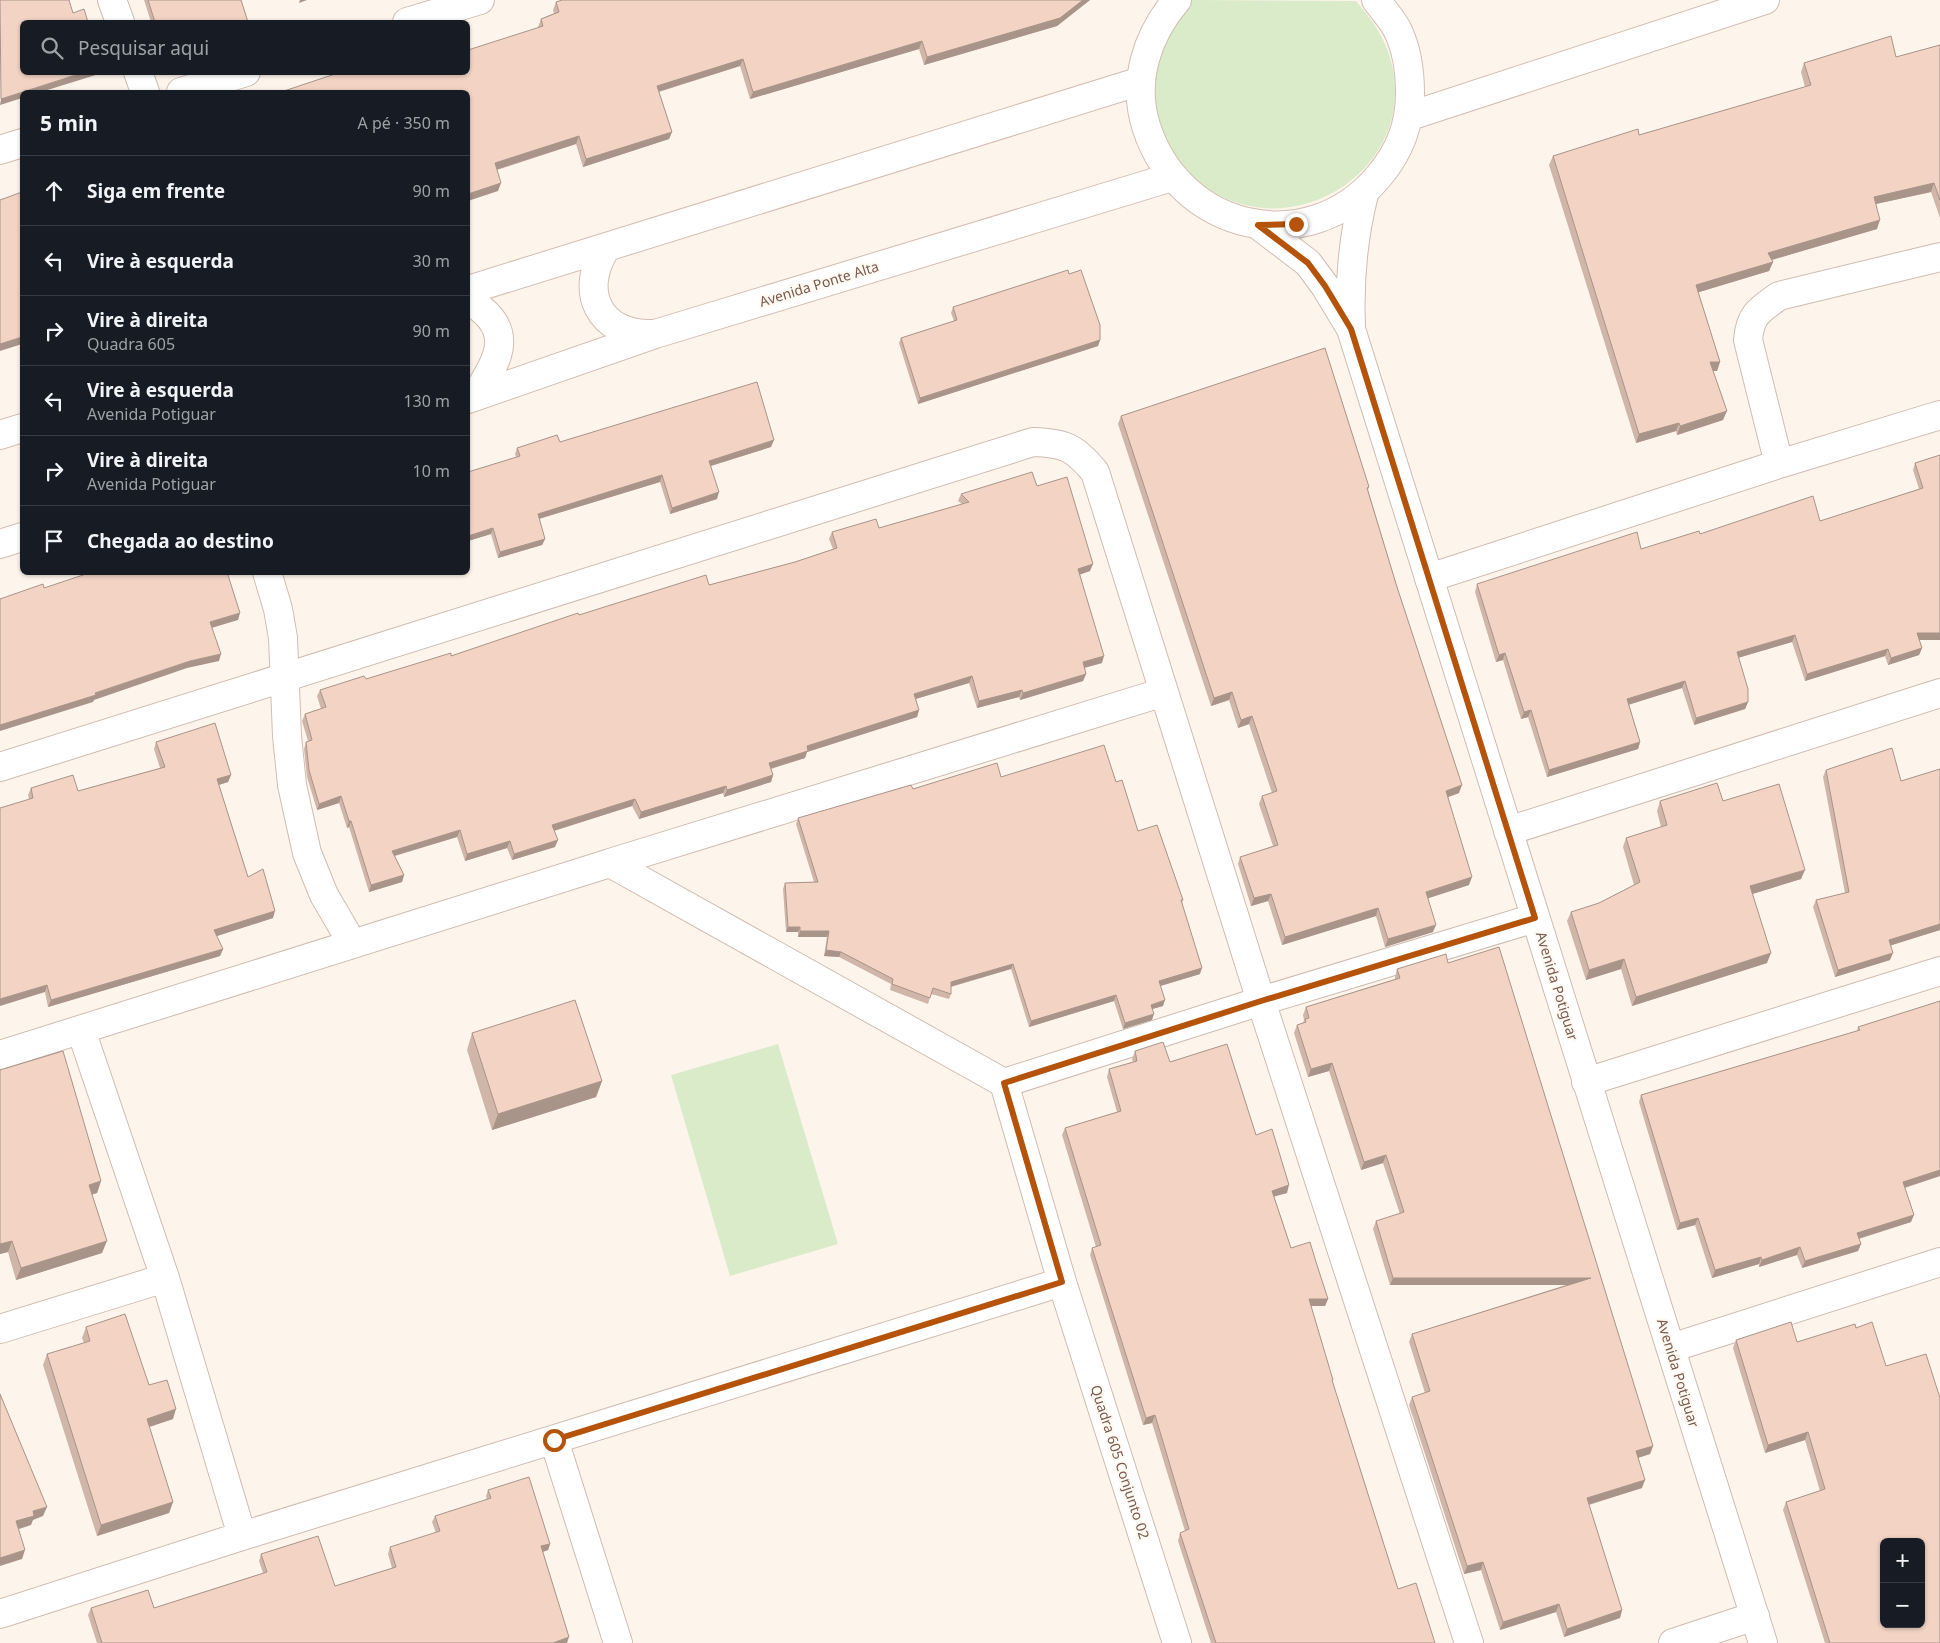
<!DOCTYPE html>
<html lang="pt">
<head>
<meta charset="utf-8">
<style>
	body { margin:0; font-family:"Noto Sans",sans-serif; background:#242831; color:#f1f3f6 }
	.controls { position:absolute; right:15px; bottom:15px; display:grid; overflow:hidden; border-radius:8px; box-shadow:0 1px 4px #0004 }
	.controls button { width:45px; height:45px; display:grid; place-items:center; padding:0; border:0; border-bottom:1px solid #363941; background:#171b24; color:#f1f3f6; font:25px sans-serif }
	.stop { position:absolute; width:15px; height:15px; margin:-11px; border:4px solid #b45309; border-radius:50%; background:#fff }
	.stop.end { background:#b45309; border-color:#fff; box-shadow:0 1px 5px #0008 }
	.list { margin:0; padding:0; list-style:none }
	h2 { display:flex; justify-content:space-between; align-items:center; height:65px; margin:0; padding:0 20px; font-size:21px }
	h2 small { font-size:16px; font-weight:400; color:#9ea1a6 }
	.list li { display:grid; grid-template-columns:32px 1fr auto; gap:15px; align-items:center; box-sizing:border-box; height:70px; padding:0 20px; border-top:1px solid #363941 }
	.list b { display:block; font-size:19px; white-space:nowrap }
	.list p { margin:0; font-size:16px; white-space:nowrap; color:#9ea1a6 }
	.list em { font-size:16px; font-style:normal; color:#9ea1a6 }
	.icon { flex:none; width:28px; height:28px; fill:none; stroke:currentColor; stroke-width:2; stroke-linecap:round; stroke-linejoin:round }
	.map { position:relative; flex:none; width:1940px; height:1643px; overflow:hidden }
	.search { position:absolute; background:#171b24; box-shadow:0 1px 4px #0004; left:20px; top:20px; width:450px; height:55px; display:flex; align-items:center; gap:12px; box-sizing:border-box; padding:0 18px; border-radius:8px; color:#9ea1a6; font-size:19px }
	.panel { position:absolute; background:#171b24; box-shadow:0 1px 4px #0004; left:20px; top:90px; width:450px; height:485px; border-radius:8px }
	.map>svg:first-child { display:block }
	.green { fill:#daebca }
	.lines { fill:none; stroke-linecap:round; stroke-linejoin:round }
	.minor-casing { stroke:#d0bcb0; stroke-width:30 }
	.tertiary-casing { stroke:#d0bcb0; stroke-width:30 }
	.secondary-casing { stroke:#d5beb1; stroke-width:30 }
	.minor { stroke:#fff; stroke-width:28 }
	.tertiary { stroke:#fff; stroke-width:28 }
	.secondary { stroke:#fff; stroke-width:28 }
	.wall { fill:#d0b5a9 }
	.shaded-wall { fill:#a99489 }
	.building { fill:#f2d3c4; stroke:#a99489; fill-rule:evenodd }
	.route { stroke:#b45309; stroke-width:6 }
	.labels { text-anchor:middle; stroke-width:4.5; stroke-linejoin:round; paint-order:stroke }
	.street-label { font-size:14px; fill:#795a4e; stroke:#fff9f3 }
</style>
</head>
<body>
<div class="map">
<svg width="1940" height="1643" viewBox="0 0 1940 1643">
	<rect width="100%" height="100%" fill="#fdf5ec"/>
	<path class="green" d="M1193,0L1356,1C1374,22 1388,42 1393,70C1411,163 1311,235 1227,199C1211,192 1196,183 1184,169C1168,151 1155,127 1154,102C1152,66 1165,24 1193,0Z
		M778,1044L838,1244L730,1276L671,1075Z"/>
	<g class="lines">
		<defs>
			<path id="minor" d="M112,0L120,22
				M407,22L480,0
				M138,72L145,92
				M181,92L246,72
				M0,150L22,143
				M1779,464L1748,340C1750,315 1759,310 1779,296L1940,257
				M267,572L278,609L283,638L287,736L292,785L307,853L324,895L352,943
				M1429,578L1779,464L1940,415
				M0,767L1033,442C1065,443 1074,447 1095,472L1261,1001L1469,1643
				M1508,831L1940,693
				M610,863L1164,692
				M81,1030L165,1278L242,1536
				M0,1055L610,863L1004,1083L1062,1282L1177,1643
				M1586,1082L1940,971
				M1004,1083L1261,1001L1535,918
				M0,1329L165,1278
				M1671,1348L1940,1262
				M554,1440L618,1643
				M0,1614L242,1536L1062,1282
				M1673,1643L1755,1616"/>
			<path id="tertiary" d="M1258,225L1308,263L1325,286L1351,329L1763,1643
				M1351,325C1349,280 1353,238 1364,194"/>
			<path id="secondary" d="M1177,0C1147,35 1132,81 1146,126C1179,231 1308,261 1379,176C1400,151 1410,125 1410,93C1410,72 1407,50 1398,31C1393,20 1383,10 1376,0
				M1410,116L1765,0
				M606,248C578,291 599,336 653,334
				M468,290L1141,81
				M468,300C516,328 501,358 474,397
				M468,399L655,334L1172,177
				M0,435L22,428
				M0,544L22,537"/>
		</defs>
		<use href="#minor" class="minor-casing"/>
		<use href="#tertiary" class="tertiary-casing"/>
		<use href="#secondary" class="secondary-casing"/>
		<use href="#minor" class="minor"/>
		<use href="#tertiary" class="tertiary"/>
		<use href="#secondary" class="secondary"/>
	</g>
	<path class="wall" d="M144,0H241L248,22H151Z
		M562,0H1090L1057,26L924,65L919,49L750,99L740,66L659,92L672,132L669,139L583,167L576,144L497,170L498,191L468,92H283L284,91L468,72L538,28V27L541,19L554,13L553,10L556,2Z
		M1940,45V218L1931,192L1876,204L1877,229L1771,260L1773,262L1769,271L1698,292L1720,362L1717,371H1713L1723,420L1677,435L1676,431L1636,443L1549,165L1553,156L1639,135L1805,87L1801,72L1804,63L1896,57Z
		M1069,274L1100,340L1098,346L918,404L899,343L901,338L954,321L951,313L953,307Z
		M1121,416L1369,487L1368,490L1459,793L1448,797L1469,885L1428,898L1433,932L1385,947L1376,916L1282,945L1268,901L1251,906L1238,864L1240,857L1273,846L1259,804L1262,796L1272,793L1249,724L1238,728L1229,700L1211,706L1118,424Z
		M560,442L771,447L711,466L717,499L670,514L660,482L539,519L545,539L542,545L498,558L491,534L468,541V472L516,457L515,454L517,448Z
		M1940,455V640H1919L1922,648L1919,655L1888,665L1885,656L1805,681L1792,642L1738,658L1748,702L1745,709L1694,725L1682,688L1629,704L1640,742L1638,749L1547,777L1528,717L1521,719L1503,660L1496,662L1475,592L1477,584L1641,549L1700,534L1820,521L1919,489L1913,470L1915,463Z
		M1037,486L1090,571L1080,574L1102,663L1084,668L1086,674L1083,681L1020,700L1019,697L977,708L969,683L916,699L919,710L917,717L807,752L805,758L771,769L773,775L771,782L724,797L723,793L639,819L632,806L554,831L555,847L512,860L507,848L465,861L457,837L395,856L404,875L402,882L369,892L349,827L347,828L339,803L317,810L307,777L304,749L306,742L308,741L302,721L305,714L321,709L317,696L320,690L366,679L451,656L579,615L709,585L795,562L833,549L829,539L832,532L879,528L962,504L958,501L961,494Z
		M156,742L231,775L228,782L219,785L248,877L273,918L216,936L223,949L220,956L48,1007L45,992L29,799L28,795L31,788L78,791L160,768L154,749Z
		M1940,769V930L1890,945V960L1835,977L1813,907L1816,900L1845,893L1823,777L1826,770L1901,781Z
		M1001,777L1116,782L1138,831L1183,900L1182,903L1200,974L1160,986L1163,1006L1152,1009V1020L1123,1029L1114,1001L1029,1027L1011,969L951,987V994L949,999L931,994L928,1004L890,990L891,984L839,957L824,956L827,937H798V932H786L783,889L785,883L814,882L796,824L798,818L913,789Z
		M1660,801H1723L1801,879L1752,894L1767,963L1632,1006L1621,969L1586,980L1567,921L1571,912L1599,903L1634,885L1623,847L1626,838L1661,827L1657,811Z
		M1448,963L1653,1446L1650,1454L1638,1458L1642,1488L1589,1505L1622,1610L1620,1618L1564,1637L1556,1612L1500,1630L1481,1570L1464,1574L1409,1405L1412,1397L1425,1393L1409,1342L1412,1334L1566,1285H1390L1373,1229L1376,1221L1400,1214L1383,1163L1361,1170L1329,1071L1308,1077L1294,1033L1297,1025L1303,1023L1304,1020L1303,1015L1306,1007L1395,979V977L1397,969Z
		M1940,1001V1176L1905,1188L1911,1222L1859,1239L1861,1244L1858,1251L1802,1268L1797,1255L1759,1267V1264L1712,1278L1695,1225L1677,1230L1639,1102L1641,1095L1857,1031L1858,1027Z
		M472,1033L602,1081L596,1097L492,1130L467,1050Z
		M1135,1051L1170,1062L1256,1135L1287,1193L1274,1196L1291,1248L1328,1299L1325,1306H1311L1332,1383L1398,1589L1435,1643H1211L1178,1541L1180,1533L1185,1531L1152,1423L1143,1425L1090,1255L1092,1248L1096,1247L1062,1135L1065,1128L1117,1112L1107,1077L1109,1069L1133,1062L1132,1059Z
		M0,1070L101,1181L97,1193L92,1194L102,1253L16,1280L8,1252L0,1254Z
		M86,1327L149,1385L173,1419L149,1427L173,1502L169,1513L97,1536L43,1365L47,1354L84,1343L82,1338Z
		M1856,1328L1886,1366L1940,1643H1825L1783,1510L1786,1502L1820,1491L1805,1440L1765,1453L1733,1348L1736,1340L1797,1342Z
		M488,1490L550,1544L548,1550L543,1552L567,1643H97L88,1615L91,1608H154L263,1573L259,1561L261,1554L335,1586L392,1568L388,1554L390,1547L436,1533L432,1522L435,1516L487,1500L486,1496Z"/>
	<path class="shaded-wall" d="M300,0H307L299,3Z
		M1083,0H1090L1057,26L924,65L927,57Z
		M922,41L919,49L750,99L753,92Z
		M743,59L740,66L654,93L657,86Z
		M85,72H100L99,74L41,92H22V98L0,105L1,99Z
		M672,132L669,139L583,167L586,159Z
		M579,136L576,144L492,171L495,163Z
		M501,183L498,191L468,201V194Z
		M1934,183L1931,192L1871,205L1874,197Z
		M1880,220L1877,229L1765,262L1768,253Z
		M1773,262L1769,271L1693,294L1696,285Z
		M22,337V344L0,351V344Z
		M1100,340L1098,346L918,404L920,398Z
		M1710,362H1720L1717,371H1707Z
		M1727,411L1723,420L1677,435L1680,426Z
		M1679,423L1676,431L1636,443L1639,434Z
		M774,440L771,447L707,467L709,461Z
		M662,475L660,482L535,520L538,514Z
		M719,492L717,499L670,514L672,508Z
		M493,528L491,534L468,541V536Z
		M545,539L542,545L498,558L500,552Z
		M1093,564L1090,571L1076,576L1078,569Z
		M240,613L238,620L208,629L210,622Z
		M1917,633H1940V640H1914Z
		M1795,635L1792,642L1734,659L1737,652Z
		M1922,648L1919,655L1888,665L1891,658Z
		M1888,649L1885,656L1805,681L1807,674Z
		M1505,653L1503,660L1496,662L1499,655Z
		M221,654L219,661L187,668L94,700L93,702L0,731V725L190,661Z
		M1104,656L1102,663L1080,669L1083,662Z
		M1086,674L1083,681L1020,700L1023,693Z
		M972,676L969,683L912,700L914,694Z
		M1685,681L1682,688L1625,706L1627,699Z
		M1022,690L1019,697L977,708L979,701Z
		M1232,692L1229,700L1211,706L1214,698Z
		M1748,702L1745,709L1694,725L1696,718Z
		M919,710L917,717L807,752L805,758L766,770L769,763L807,746Z
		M1531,710L1528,717L1521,719L1524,712Z
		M1252,716L1249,724L1238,728L1241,720Z
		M1640,742L1638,749L1547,777L1549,770Z
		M231,775L228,782L215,786L217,779Z
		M773,775L771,782L724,797L727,790Z
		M1462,785L1459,793L1443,799L1446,791Z
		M726,786L723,793L639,819L641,812Z
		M341,796L339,803L317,810L319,804Z
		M635,799L632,806L550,832L552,825Z
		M349,821H351L349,827L347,828Z
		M460,830L457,837L390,857L392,851Z
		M558,840L555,847L512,860L514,854Z
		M510,841L507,848L465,861L467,854Z
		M1805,870L1801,879L1746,896L1750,886Z
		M404,875L402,882L369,892L371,885Z
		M1472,877L1469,885L1423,900L1426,892Z
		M1271,894L1268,901L1251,906L1254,898Z
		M1378,908L1376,916L1282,945L1285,937Z
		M275,911L273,918L211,938L214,930Z
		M1940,924V930L1886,947L1889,940Z
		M1436,925L1433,932L1385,947L1388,939Z
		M788,927H800L798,932H786Z
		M800,931H829L827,937H798Z
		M223,949L220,956L48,1007L51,1000Z
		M826,950L841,952L839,957L824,956Z
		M1771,953L1767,963L1632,1006L1636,997Z
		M1893,953L1890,960L1835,977L1838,970Z
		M1624,959L1621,969L1586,980L1589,970Z
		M1013,964L1011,969L949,987L951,982Z
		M1202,968L1200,974L1157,987L1159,981Z
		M47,985L45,992L0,1006V999Z
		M1116,995L1114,1001L1029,1027L1031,1021Z
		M1165,1000L1163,1006L1149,1010L1151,1005Z
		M1154,1014L1152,1020L1123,1029L1125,1023Z
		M1332,1063L1329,1071L1308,1077L1311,1069Z
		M602,1081L596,1097L492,1130L498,1114Z
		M1386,1155L1383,1163L1361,1170L1364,1162Z
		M1940,1170V1176L1900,1189L1903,1182Z
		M101,1181L97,1193L85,1197L89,1185Z
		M1289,1185L1287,1193L1269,1198L1272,1191Z
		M1914,1215L1911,1222L1854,1240L1857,1233Z
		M1698,1218L1695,1225L1677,1230L1680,1223Z
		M12,1241L8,1252L0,1254V1244Z
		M107,1241L102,1253L16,1280L21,1268Z
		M1861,1244L1858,1251L1802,1268L1805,1261Z
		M1800,1247L1797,1255L1759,1267L1762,1260Z
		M1761,1257L1759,1264L1712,1278L1715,1270Z
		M1393,1278H1591L1588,1285H1390Z
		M1309,1299H1328L1325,1306H1306Z
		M176,1409L173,1419L143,1429L147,1419Z
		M1155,1415L1152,1423L1143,1425L1146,1418Z
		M1808,1432L1805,1440L1765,1453L1768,1445Z
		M1653,1446L1650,1454L1634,1459L1636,1451Z
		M1645,1480L1642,1488L1584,1506L1587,1498Z
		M173,1502L169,1513L97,1536L101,1525Z
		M47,1507L43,1516L33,1520L31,1525L13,1531L16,1521L33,1511Z
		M550,1544L548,1550L539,1553L541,1546Z
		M25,1550L22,1559L0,1566V1558Z
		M1483,1562L1481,1570L1464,1574L1467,1566Z
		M1559,1604L1556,1612L1500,1630L1503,1622Z
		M1622,1610L1620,1618L1564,1637L1567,1629Z
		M569,1637L567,1643H553Z"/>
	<path class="building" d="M0,0H69L73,13L84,9L88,22H22V72H85L1,99Z
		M148,0H241L248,22H155Z
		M562,0H1083L1060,18L927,57L922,41L753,92L743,59L657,86L672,132L586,159L579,136L495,163L501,183L468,194V92H284V91L341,72H468V50L543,26L541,19L559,12L556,2Z
		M1891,36L1896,57L1940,45V200L1934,183L1874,197L1880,220L1768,253L1773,262L1696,285L1720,362H1710L1727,411L1680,426L1679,423L1639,434L1553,156L1638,129L1639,135L1811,85L1804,63Z
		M22,192V337L0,344V200Z
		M1068,270L1069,274L1081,270L1100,325V340L920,398L901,338L957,320L953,307Z
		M1325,348L1369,487L1367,488L1397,587L1462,785L1446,791L1472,877L1426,892L1436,925L1388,939L1378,908L1285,937L1271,894L1254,898L1240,857L1278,845L1262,796L1277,791L1252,716L1241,720L1232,692L1214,698L1121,416Z
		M757,382L774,440L709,461L719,492L672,508L662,475L538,514L545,539L500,552L493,528L468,536V472L520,456L517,448L557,435L560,442Z
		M1940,455V633H1917L1922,648L1891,658L1888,649L1807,674L1795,635L1737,652L1748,689V702L1696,718L1685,681L1627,699L1640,742L1549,770L1531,710L1524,712L1505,653L1499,655L1477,584L1637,532L1641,549L1699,531L1700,534L1813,496L1820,521L1923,488L1915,463Z
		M1032,472L1037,486L1067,477L1093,564L1078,569L1104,656L1083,662L1086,674L1023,693L1022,690L979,701L972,676L914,694L919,710L807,746L808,751L769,763L773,775L727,790L726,786L641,812L635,799L552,825L558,840L514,854L510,841L467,854L460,830L392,851L404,875L371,885L351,821H349L341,796L319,804L309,770L306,742L312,740L305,714L326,707L320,690L364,676L366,679L451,653V656L578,613L579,615L706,575L709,585L795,562L837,548L832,532L876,519L879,528L969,502L961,494Z
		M92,572H227L240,613L210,622L221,654L190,661L95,693L96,695L0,725V599L43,584L44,588Z
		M215,723L231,775L217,779L248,877L263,869L275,911L214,930L223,949L51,1000L47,985L0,999V808L33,798L31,788L73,775L78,791L165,767L156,742Z
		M1104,745L1116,782L1122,780L1138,831L1157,825L1183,900H1181L1202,968L1159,981L1165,1000L1151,1005L1154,1014L1125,1023L1116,995L1031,1021L1013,964L951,982V994L933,988L930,998L892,984L893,979L841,952L826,950L829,931H800V927H788L785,883L818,882L798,818L911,785L913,789L997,763L1001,777Z
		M1892,748L1901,781L1940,769V924L1889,940L1893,953L1838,970L1816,900L1849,892L1826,770Z
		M1717,783L1723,801L1779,784L1805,870L1750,886L1771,953L1636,997L1624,959L1589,970L1571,912L1599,903L1640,882L1626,838L1667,825L1660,801Z
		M1499,947L1653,1446L1636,1451L1645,1480L1587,1498L1622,1610L1567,1629L1559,1604L1503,1622L1483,1562L1467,1566L1412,1397L1430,1391L1412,1334L1591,1278H1393L1376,1221L1404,1212L1386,1155L1364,1162L1332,1063L1311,1069L1297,1025L1306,1022L1305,1019L1309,1018L1306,1007L1400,978L1397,969L1446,954L1448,963Z
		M575,1000L602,1081L498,1114L472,1033Z
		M1940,1001V1170L1903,1182L1914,1215L1857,1233L1861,1244L1805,1261L1800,1247L1762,1260L1761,1257L1715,1270L1698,1218L1680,1223L1641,1095L1860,1030L1858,1027Z
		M1163,1042L1170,1062L1227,1044L1256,1135L1272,1129L1289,1185L1272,1191L1291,1248L1310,1242L1316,1262L1328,1299H1309L1333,1380H1332L1398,1589L1416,1583L1435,1643H1216L1180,1533L1189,1529L1155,1415L1146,1418L1092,1248L1101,1245L1065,1128L1121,1111L1109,1069L1137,1061L1135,1051Z
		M63,1051L101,1181L89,1185L107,1241L21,1268L12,1241L0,1244V1070Z
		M125,1314L149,1385L167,1380L176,1409L147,1419L173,1502L101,1525L47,1354L90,1341L86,1327Z
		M1791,1322L1797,1342L1855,1324L1856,1328L1872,1322L1886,1366L1926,1354L1940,1398V1643H1830L1786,1502L1825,1489L1808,1432L1768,1445L1736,1340ZM1884,1542H1921V1624H1884Z
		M0,1394L47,1507L33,1511L34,1516L16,1521L25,1550L0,1558Z
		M529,1477L550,1544L541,1546L569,1637L553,1643H102L91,1608L148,1590L154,1608L267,1572L261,1554L318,1536L335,1586L396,1567L390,1547L440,1531L435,1516L491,1498L488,1490Z"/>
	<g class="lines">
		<path class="route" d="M554,1440L1062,1282L1004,1083L1261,1001L1535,918L1351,329L1325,286L1308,263L1258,225L1296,224"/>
	</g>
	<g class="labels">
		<g class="street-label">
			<text transform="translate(819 284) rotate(-17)" y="5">Avenida Ponte Alta</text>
			<text transform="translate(1557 986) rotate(73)" y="5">Avenida Potiguar</text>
			<text transform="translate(1678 1373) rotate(73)" y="5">Avenida Potiguar</text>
			<text transform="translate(1120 1462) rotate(72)" y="5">Quadra 605 Conjunto 02</text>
		</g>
	</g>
</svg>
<div class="controls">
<button>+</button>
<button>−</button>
</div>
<div class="stop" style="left:554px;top:1440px"></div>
<div class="stop end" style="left:1296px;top:224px"></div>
<div class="search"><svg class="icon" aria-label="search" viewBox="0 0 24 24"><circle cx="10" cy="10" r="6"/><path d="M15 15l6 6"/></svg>Pesquisar aqui</div>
<section class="panel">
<h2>5 min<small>A pé · 350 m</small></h2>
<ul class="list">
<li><svg class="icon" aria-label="ahead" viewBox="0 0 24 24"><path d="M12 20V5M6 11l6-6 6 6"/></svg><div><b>Siga em frente</b></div><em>90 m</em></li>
<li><svg class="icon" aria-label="left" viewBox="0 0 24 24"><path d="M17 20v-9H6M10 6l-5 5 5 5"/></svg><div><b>Vire à esquerda</b></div><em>30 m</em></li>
<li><svg class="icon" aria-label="right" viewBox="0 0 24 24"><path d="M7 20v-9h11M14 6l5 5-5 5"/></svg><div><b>Vire à direita</b><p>Quadra 605</p></div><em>90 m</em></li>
<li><svg class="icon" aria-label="left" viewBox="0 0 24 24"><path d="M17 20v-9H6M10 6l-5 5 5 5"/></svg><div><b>Vire à esquerda</b><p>Avenida Potiguar</p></div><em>130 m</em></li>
<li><svg class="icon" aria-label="right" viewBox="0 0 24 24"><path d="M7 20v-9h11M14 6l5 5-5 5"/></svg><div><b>Vire à direita</b><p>Avenida Potiguar</p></div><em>10 m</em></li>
<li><svg class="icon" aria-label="arrive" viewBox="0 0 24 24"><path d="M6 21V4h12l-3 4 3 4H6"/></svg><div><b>Chegada ao destino</b></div></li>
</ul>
</section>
</div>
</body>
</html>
